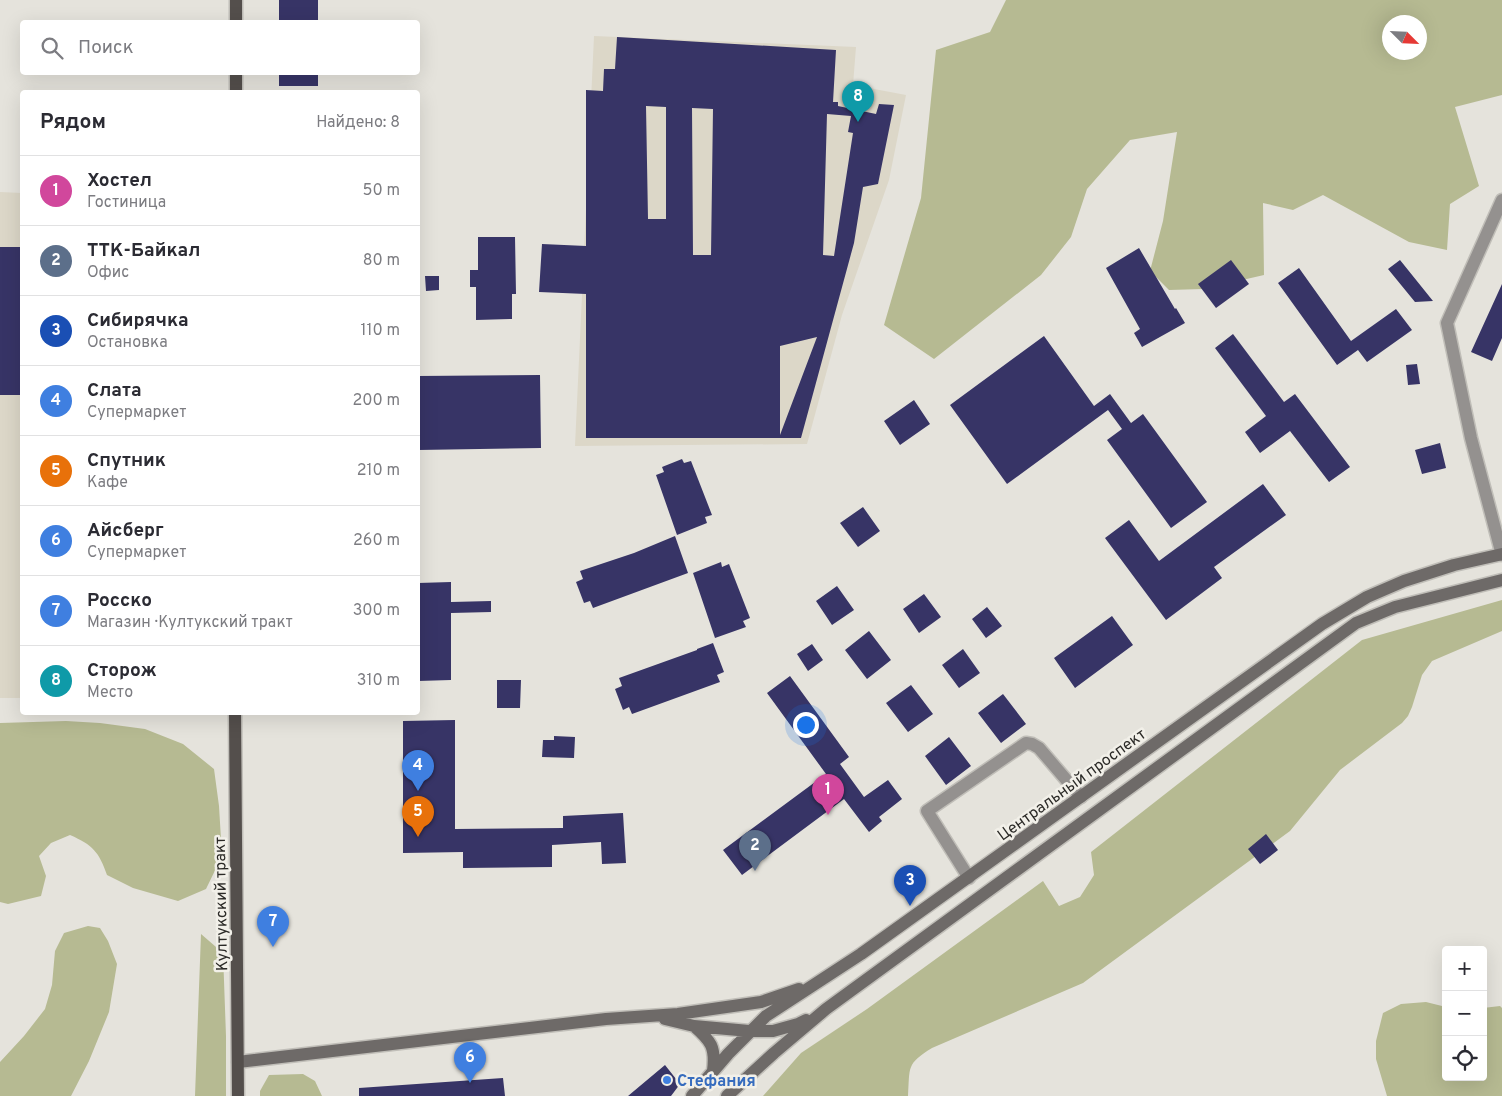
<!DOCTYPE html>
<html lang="ru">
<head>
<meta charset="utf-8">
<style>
	body { margin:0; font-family:Overpass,sans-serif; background:#f2f2f3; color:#2b2b33 }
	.controls { position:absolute; right:15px; bottom:15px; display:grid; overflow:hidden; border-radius:5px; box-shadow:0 5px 20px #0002 }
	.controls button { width:45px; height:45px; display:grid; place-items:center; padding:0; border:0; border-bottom:1px solid #e1e1e2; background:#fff; color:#2b2b33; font:25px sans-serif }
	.compass { position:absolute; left:1382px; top:15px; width:45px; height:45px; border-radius:50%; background:#fff; box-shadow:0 5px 20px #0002; rotate:114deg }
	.you { position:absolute; left:805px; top:724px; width:18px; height:18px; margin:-12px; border:4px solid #fff; border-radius:50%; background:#1a73e8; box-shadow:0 0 0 8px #1a73e833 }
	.badge { display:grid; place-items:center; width:32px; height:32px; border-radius:50%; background:#ea580c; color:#fff; font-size:16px; font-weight:700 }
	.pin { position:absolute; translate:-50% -41px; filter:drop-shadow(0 1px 2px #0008) }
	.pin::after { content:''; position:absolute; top:26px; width:18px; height:15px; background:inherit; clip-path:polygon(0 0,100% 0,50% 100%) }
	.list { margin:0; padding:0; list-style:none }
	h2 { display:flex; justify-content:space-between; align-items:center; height:65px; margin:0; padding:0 20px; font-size:21px }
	h2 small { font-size:16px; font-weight:400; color:#7c7c81 }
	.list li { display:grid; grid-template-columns:32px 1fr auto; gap:15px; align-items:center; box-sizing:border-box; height:70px; padding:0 20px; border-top:1px solid #e1e1e2 }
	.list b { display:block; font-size:19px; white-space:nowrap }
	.list p { margin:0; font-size:16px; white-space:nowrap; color:#7c7c81 }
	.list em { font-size:16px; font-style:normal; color:#7c7c81 }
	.icon { flex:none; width:28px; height:28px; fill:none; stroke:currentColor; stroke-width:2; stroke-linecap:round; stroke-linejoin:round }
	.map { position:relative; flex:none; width:1502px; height:1096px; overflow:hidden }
	.search { position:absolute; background:#fff; box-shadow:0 5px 20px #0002; left:20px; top:20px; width:400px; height:55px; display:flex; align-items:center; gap:12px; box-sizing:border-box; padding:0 18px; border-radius:5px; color:#7c7c81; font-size:19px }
	.panel { position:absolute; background:#fff; box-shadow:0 5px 20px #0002; left:20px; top:90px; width:400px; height:625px; border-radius:5px }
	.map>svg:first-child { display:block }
	.built { fill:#dcd7c8 }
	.green { fill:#b6ba92; fill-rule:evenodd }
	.building { fill:#373466; fill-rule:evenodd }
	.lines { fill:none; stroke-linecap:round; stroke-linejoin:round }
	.street-casing { stroke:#c0beb8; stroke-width:15 }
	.secondary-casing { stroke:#c0beb8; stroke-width:15 }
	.primary-casing { stroke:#c0beb8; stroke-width:15 }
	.street { stroke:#94918f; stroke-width:12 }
	.secondary { stroke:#6e6a68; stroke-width:12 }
	.primary { stroke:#544f4c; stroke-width:12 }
	.shop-dot { fill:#3f7fe0; stroke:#f2f0e9; stroke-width:2 }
	.labels { text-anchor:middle; stroke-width:5; stroke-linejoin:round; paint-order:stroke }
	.street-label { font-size:16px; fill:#2b2a27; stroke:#f2f0e9 }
	.shop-label { font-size:16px; font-weight:bold; fill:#366cbe; stroke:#f2f0e9; text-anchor:start }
</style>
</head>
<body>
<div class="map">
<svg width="1502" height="1096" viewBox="0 0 1502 1096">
	<rect width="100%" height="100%" fill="#e5e3dc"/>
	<path class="built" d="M594,36L856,47L853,85L906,95L889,180L842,315L807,444L575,446Z
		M0,192L22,193V698H0Z"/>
	<path class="green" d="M1006,0H1502V95L1455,107L1479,186L1450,204L1447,250L1409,242L1323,195L1293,210L1263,203L1264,275L1203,289L1169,290L1150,271L1163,221L1177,132L1130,140L1087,189L1071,237L1041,275L934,359L884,325L921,198L936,50L990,32ZM1390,22H1420V52H1390Z
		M1502,600V631L1432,661L1422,675L1412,707L1408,716L1402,723L1340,770L1290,831L1083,983L932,1048C906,1064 910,1067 908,1096H763L801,1053L867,1009L1043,881L1059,906L1080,897L1094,875L1091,852L1362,640Z
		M66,721L100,723L145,729L183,744L214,769L219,806L222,856L206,889L178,901L133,888L107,875C99,852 93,845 70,835L51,843L39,856L46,876L41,896L8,904L0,902V723Z
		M88,926L100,928L108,941L117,964L109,1012L89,1061L71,1096H0V1062L24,1036L45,1009L52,985L55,951L64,933Z
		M201,934L223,953L226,1036V1096H195Z
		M1426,1002L1446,1007V1077H1483V1008L1500,1006L1502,1008V1096H1387L1376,1059V1041L1383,1013L1401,1004Z
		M303,1074L315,1081L322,1096H260V1091L269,1075Z"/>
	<path class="building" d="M279,0H318V22H279Z
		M617,37L836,50L833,102H838V106L876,114L879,104L894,105L878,184L863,187L854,243L801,438H586V294L539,292L542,244L586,246V90L603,91L604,69H615ZM646,106L666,107V219H648ZM692,108L713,109L711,255H693ZM827,114L851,116L848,132L853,133L834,256L823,255ZM817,337L780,435V346Z
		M279,72H318V86H279Z
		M478,237H515L516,294H512V319L476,320V287H470V270H478Z
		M0,247H22V395H0Z
		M1139,248L1175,309L1176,308L1185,323L1142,347L1134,333L1140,329L1106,268Z
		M1231,260L1249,284L1216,308L1198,284Z
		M1400,260L1433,301L1415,302L1388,269Z
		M1299,268L1351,341L1396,309L1412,330L1367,362L1358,350L1337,365L1278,283Z
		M425,276H439V290L426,291Z
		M1502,284V338L1492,361L1471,352Z
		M1233,334L1284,402L1295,394L1350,467L1329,482L1290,431L1260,453L1245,432L1266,416L1215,348Z
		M1044,336L1094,406L1110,394L1131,423L1143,414L1207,502L1171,528L1107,440L1122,429L1108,410L1007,484L950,405Z
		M1417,364L1420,384L1408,385L1406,365Z
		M540,375L541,448L418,450V376Z
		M914,400L930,424L900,445L884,421Z
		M1440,443L1446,468L1422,474L1415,450Z
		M682,459L684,463L691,461L712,515L705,517L707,523L677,535L656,475L664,472L662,467Z
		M1263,484L1286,515L1214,567L1222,578L1166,620L1105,538L1129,520L1159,561Z
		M863,507L880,531L858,547L840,523Z
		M675,536L688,573L593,608L590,601L584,603L576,582L583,579L580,571L634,553Z
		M721,562L722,567L729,564L750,618L743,621L746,627L715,638L693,573Z
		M451,582V602L491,601V612L451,613V680L418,681V583Z
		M837,586L854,610L832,625L816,601Z
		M924,594L941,617L919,633L903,609Z
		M987,607L1002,626L986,638L972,619Z
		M1112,616L1133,645L1075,688L1054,658Z
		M869,631L891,660L867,679L845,650Z
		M713,643L724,672L717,675L720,682L632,714L629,707L623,710L615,689L622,686L619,678L697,650V649Z
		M812,644L823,660L808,671L797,654Z
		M963,649L980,673L959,688L942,665Z
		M790,676L849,757L840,764L864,797L888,780L902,799L879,817L882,821L869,832L844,799L742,875L723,850L826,774L767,693Z
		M497,680H521L520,708H497Z
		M911,685L933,714L908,732L886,703Z
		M1003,694L1026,724L1001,743L978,713Z
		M455,720V829L563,828V816L623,813L626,863L602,864L601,842L552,845V867L463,868V852L403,853V721Z
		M554,736L575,737L574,758L542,757L543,740H554Z
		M949,737L971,766L946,785L925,756Z
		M1266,834L1278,850L1260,864L1248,849Z
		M665,1065L680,1084L671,1096H628Z
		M503,1078L505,1096H359V1088Z"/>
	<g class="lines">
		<defs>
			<path id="street" d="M1502,200L1447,323L1471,438L1502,555
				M969,878L927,811L1026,743L1032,744L1039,748L1081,797"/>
			<path id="secondary" d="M665,1019L694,1026L749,1031H773L798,1024L806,1020
				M694,1026C711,1041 716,1047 713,1071
				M238,1062L606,1019L678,1014L761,1002L799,989
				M692,1096L728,1054L766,1016L861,954L1322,624L1367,597L1404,581L1454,565L1502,554
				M727,1096L774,1053L826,1009L1356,623L1395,607L1502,580"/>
			<path id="primary" d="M236,0V22
				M236,72V92
				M235,712L238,1096"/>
		</defs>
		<use href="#street" class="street-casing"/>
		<use href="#secondary" class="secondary-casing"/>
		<use href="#primary" class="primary-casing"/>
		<use href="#street" class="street"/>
		<use href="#secondary" class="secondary"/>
		<use href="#primary" class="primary"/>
	</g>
	<circle class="shop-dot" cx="667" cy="1080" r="5"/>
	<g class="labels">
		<g class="street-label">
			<text transform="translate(1071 784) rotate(-36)" y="6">Центральный проспект</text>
			<text transform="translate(220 904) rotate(-91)" y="6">Култукский тракт</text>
		</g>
		<g class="shop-label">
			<text x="677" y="1086">Стефания</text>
		</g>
	</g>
</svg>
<div class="controls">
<button>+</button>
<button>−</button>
<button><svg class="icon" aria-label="locate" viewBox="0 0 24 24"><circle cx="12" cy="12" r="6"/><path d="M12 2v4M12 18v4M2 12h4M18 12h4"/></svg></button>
</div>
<svg class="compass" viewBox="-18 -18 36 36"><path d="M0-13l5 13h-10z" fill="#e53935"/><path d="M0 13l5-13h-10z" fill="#7c7c81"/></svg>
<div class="you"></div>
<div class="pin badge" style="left:828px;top:815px;background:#d1479c">1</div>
<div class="pin badge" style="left:755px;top:871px;background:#5c6f8a">2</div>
<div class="pin badge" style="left:910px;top:906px;background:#1a4fb4">3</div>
<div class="pin badge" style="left:418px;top:791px;background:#3f7fe0">4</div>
<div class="pin badge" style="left:418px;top:837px;background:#e8710a">5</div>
<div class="pin badge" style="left:470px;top:1083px;background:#3f7fe0">6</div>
<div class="pin badge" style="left:273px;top:947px;background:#3f7fe0">7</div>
<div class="pin badge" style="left:858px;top:122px;background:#0f9aa8">8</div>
<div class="search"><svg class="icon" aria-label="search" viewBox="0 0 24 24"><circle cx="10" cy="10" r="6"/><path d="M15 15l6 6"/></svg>Поиск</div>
<section class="panel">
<h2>Рядом<small>Найдено: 8</small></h2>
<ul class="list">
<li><span class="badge" style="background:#d1479c">1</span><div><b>Хостел</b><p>Гостиница</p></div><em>50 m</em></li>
<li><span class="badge" style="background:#5c6f8a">2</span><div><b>ТТК-Байкал</b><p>Офис</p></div><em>80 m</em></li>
<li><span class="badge" style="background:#1a4fb4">3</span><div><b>Сибирячка</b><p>Остановка</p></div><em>110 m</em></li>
<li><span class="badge" style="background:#3f7fe0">4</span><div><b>Слата</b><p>Супермаркет</p></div><em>200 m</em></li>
<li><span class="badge" style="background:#e8710a">5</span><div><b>Спутник</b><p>Кафе</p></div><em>210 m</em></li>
<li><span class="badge" style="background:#3f7fe0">6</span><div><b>Айсберг</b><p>Супермаркет</p></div><em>260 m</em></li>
<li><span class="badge" style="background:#3f7fe0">7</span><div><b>Росско</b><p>Магазин · Култукский тракт</p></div><em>300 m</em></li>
<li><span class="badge" style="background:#0f9aa8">8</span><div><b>Сторож</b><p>Место</p></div><em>310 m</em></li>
</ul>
</section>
</div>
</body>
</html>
